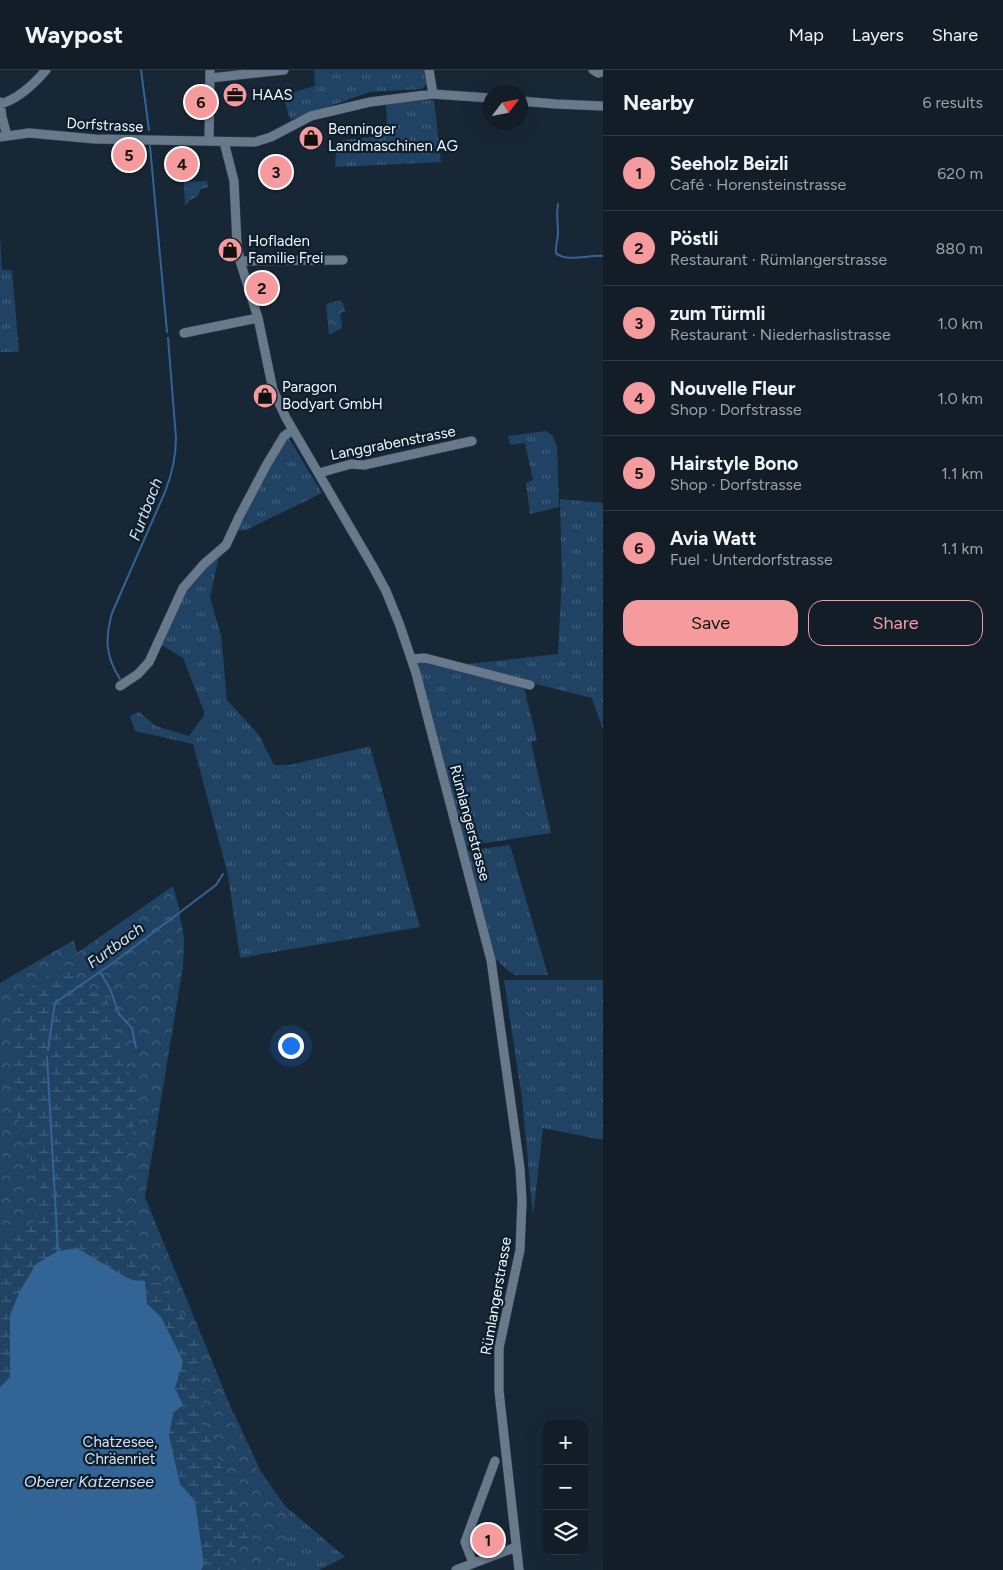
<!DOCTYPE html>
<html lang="en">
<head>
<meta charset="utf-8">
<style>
	body { margin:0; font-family:Figtree,sans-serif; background:#1b2630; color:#f1f3f6 }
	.controls { position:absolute; right:15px; bottom:15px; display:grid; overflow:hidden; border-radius:10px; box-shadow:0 5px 20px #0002 }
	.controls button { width:45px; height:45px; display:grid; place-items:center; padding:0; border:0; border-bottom:1px solid #313b45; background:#121d28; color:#f1f3f6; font:25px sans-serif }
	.compass { position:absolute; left:483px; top:15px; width:45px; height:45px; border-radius:50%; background:#121d28; box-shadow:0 5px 20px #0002; rotate:58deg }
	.you { position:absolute; left:290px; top:975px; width:18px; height:18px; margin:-12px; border:4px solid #fff; border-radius:50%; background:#1a73e8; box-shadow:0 0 0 8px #1a73e833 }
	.badge { display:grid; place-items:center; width:32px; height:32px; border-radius:50%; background:#f59b9e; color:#111; font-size:16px; font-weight:700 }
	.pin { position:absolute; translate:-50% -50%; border:2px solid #fff; box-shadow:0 1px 5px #0006 }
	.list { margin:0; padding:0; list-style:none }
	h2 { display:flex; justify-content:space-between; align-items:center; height:65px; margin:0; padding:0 20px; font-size:21px }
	h2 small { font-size:16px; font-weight:400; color:#9ca2a8 }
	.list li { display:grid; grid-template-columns:32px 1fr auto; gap:15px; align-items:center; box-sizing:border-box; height:75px; padding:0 20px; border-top:1px solid #313b45 }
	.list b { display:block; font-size:19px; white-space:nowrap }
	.list p { margin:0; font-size:16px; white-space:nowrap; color:#9ca2a8 }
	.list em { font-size:16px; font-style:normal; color:#9ca2a8 }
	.actions { display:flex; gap:10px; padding:15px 20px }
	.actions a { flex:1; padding:11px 0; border:1px solid #f59b9e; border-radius:15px; text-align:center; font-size:18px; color:#f59b9e }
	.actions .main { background:#f59b9e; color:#111 }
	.icon { flex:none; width:28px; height:28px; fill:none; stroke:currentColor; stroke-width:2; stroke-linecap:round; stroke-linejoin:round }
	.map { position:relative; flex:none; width:603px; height:1500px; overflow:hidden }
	header { display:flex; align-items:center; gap:30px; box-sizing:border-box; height:70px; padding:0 25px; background:#121d28; border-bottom:1px solid #313b45 }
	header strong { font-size:24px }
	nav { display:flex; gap:28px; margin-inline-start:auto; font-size:18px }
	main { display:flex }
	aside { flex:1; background:#121d28 }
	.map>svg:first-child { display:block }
	.grass { fill:url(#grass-tufts) }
	.forest { fill:url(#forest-crowns) }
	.wetland { fill:url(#wetland-marsh) }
	.water { fill:#326595 }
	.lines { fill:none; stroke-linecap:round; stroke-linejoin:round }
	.stream { stroke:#326595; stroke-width:2 }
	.minor-casing { stroke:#37434e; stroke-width:10 }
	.minor { stroke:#67798a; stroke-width:9 }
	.labels { text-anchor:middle; stroke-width:4.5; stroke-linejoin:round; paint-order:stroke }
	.poi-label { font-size:15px; fill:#eef6fe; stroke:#0f1e2c; text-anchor:start }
	.street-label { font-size:15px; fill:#eef6fe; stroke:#0f1e2c }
	.park-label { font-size:15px; fill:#d5e3f2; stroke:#0f1e2c }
	.water-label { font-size:16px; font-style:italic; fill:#d5e3f2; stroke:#0f1e2c }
</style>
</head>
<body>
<header>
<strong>Waypost</strong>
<nav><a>Map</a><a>Layers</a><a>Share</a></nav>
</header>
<main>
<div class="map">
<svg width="603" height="1500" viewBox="0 0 603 1500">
	<defs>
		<pattern id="grass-tufts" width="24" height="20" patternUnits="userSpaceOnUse" patternTransform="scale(1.25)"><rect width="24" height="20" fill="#204364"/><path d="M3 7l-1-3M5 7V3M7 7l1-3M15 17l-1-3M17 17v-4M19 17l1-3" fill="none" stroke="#415f7b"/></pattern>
		<pattern id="forest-crowns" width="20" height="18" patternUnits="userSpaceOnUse" patternTransform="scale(1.25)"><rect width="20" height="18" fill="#204364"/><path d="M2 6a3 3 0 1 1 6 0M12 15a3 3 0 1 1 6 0" fill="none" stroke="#415f7b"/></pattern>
		<pattern id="wetland-marsh" width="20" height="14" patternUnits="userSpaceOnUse" patternTransform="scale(1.25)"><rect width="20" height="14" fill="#204364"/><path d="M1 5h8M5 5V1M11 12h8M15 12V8" fill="none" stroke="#415f7b"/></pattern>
	</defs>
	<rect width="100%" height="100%" fill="#182736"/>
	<path class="grass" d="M314,0H424L427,13L422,19L370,22L290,50L283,25L315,16Z
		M434,30L441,92L335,97L336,81L342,78L343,70L383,66V55L387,54L386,34Z
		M0,165L2,200H12L19,282H0Z
		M546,361L553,366L557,377L559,437L530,444L526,413L533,410L525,373L510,375L508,366Z
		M287,365L322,423L246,460L235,461Z
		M560,429L603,433V660L592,628L460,595L558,584L562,504Z
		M219,485L210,528L221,565L227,630L259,665L274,695H290L370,676L420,857L240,888L228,805L193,674L135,661L130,646L139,642L156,656L189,666L205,644L183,588L160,574L185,518Z
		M421,591L523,614L537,670L531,672L551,763L465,776L417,598Z
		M510,775L548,905H515L506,899L493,886L466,781Z
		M504,910H603V1070L543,1058L533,1146L522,1028Z
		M234,1343L260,1400L285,1436L345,1487L319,1500H226L205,1357Z"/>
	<path class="forest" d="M207,111L208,117L201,119L198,126L190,130L185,136L184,112Z
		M340,230L343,233L345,242L340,243L342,258L329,265L326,234Z
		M173,816L178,834L184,868L183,896L145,1127L256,1399L289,1443L283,1500H0V913L74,870L77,883Z"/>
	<path class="wetland" d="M66,895L85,918L106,927L125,993L140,1029L114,1134L156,1213H164L199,1273L205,1357L251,1466L236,1474L226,1500H201L204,1495L195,1431L180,1414L169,1366L175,1318L183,1291L161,1247L147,1234L145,1211L131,1210L77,1178L10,1245V1307L0,1318V1165L32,1156L40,1119L15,1040L13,985L14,928Z"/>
	<path class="water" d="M77,1178L131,1210L145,1211L147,1234L161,1247L183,1291L175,1318L183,1335L173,1343L169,1366L180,1414L195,1431L204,1495L201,1500H0V1317L10,1307V1245L20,1221L36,1194L58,1181Z"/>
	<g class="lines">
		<path class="stream" d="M141,0L149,60
			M150,76L167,262
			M558,134C556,145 558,152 558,163C558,170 555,176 556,183C566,193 591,184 603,186
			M120,609C105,585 105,569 112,543L165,422C172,404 176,388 176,368L168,268
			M100,902L110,919L119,944L132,958L136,978
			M48,980L55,933L114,892L216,815L223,804
			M47,987L58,1181"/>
		<defs>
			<path id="minor" d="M429,0L433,24
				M593,0L598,3L603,2
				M211,8L284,0
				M520,31L556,34L603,36
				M0,32L2,47L7,66
				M0,34C19,29 34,14 46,0
				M0,67L29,63L95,69L255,72L271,67L311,46L370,32L433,24L490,28
				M209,71L210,0
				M224,72L234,111L237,174L240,191L258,248L273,320L286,348L372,495L386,521L399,553L416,603L491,890L520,1098L522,1131L520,1180L499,1278V1321L519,1500
				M240,191L343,190
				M184,263L258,248
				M319,403L351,394L364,395L472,371
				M412,589L425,588L530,615
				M120,616L138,604L149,592L183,518L204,494L226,475L239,447L267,394L284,366L293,360
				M473,1493L465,1472L495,1391
				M456,1500L516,1477"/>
		</defs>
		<use href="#minor" class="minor-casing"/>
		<use href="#minor" class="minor"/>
	</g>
	<defs>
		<symbol id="office-disc" viewBox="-11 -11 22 22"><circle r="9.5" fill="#f59b9e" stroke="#0f1e2c"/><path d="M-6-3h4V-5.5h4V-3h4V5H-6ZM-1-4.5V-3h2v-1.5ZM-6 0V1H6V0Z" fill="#111"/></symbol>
		<symbol id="shop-disc" viewBox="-11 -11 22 22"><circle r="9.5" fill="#f59b9e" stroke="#0f1e2c"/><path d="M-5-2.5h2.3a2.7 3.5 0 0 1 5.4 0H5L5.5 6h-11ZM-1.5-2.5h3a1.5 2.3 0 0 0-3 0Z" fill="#111"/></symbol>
	</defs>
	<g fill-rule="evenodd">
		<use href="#office-disc" x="221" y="11" width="28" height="28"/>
		<use href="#shop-disc" x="297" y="54" width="28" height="28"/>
		<use href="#shop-disc" x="216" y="166" width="28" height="28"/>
		<use href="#shop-disc" x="251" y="312" width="28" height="28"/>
	</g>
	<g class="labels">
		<g class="poi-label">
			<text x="252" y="30">HAAS</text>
			<text x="328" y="64">Benninger<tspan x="328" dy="17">Landmaschinen AG</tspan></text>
			<text x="248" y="176">Hofladen<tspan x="248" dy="17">Familie Frei</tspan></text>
			<text x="282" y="322">Paragon<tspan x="282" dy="17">Bodyart GmbH</tspan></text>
		</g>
		<g class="street-label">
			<text transform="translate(105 55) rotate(3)" y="5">Dorfstrasse</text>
			<text transform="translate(393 373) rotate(-11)" y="5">Langgrabenstrasse</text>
			<text transform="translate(470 753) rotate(75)" y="5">Rümlangerstrasse</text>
			<text transform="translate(496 1226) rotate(-80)" y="5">Rümlangerstrasse</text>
		</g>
		<g class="park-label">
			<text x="120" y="1377">Chatzesee,<tspan x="120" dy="17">Chräenriet</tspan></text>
		</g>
		<g class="water-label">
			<text transform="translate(145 439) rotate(-69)" y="6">Furtbach</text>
			<text transform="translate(115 875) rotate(-36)" y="6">Furtbach</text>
			<text x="89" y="1417">Oberer Katzensee</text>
		</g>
	</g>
</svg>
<div class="controls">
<button>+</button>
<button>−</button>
<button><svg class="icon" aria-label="layers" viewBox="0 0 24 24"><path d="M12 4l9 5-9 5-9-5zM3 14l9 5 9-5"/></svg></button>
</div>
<svg class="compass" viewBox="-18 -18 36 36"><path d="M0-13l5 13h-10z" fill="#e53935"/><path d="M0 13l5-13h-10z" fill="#9ca2a8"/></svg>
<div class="you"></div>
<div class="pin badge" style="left:488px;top:1470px">1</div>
<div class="pin badge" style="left:262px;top:218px">2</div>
<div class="pin badge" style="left:276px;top:102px">3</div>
<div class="pin badge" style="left:182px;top:94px">4</div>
<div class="pin badge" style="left:129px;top:85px">5</div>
<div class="pin badge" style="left:201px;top:32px">6</div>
</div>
<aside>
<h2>Nearby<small>6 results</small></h2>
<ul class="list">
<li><span class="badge">1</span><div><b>Seeholz Beizli</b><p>Café · Horensteinstrasse</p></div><em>620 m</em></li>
<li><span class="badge">2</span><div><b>Pöstli</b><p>Restaurant · Rümlangerstrasse</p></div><em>880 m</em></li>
<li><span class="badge">3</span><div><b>zum Türmli</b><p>Restaurant · Niederhaslistrasse</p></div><em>1.0 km</em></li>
<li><span class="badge">4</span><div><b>Nouvelle Fleur</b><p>Shop · Dorfstrasse</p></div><em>1.0 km</em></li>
<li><span class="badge">5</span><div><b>Hairstyle Bono</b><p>Shop · Dorfstrasse</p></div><em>1.1 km</em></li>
<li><span class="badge">6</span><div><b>Avia Watt</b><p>Fuel · Unterdorfstrasse</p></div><em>1.1 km</em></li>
</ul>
<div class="actions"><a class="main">Save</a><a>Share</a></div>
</aside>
</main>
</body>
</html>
